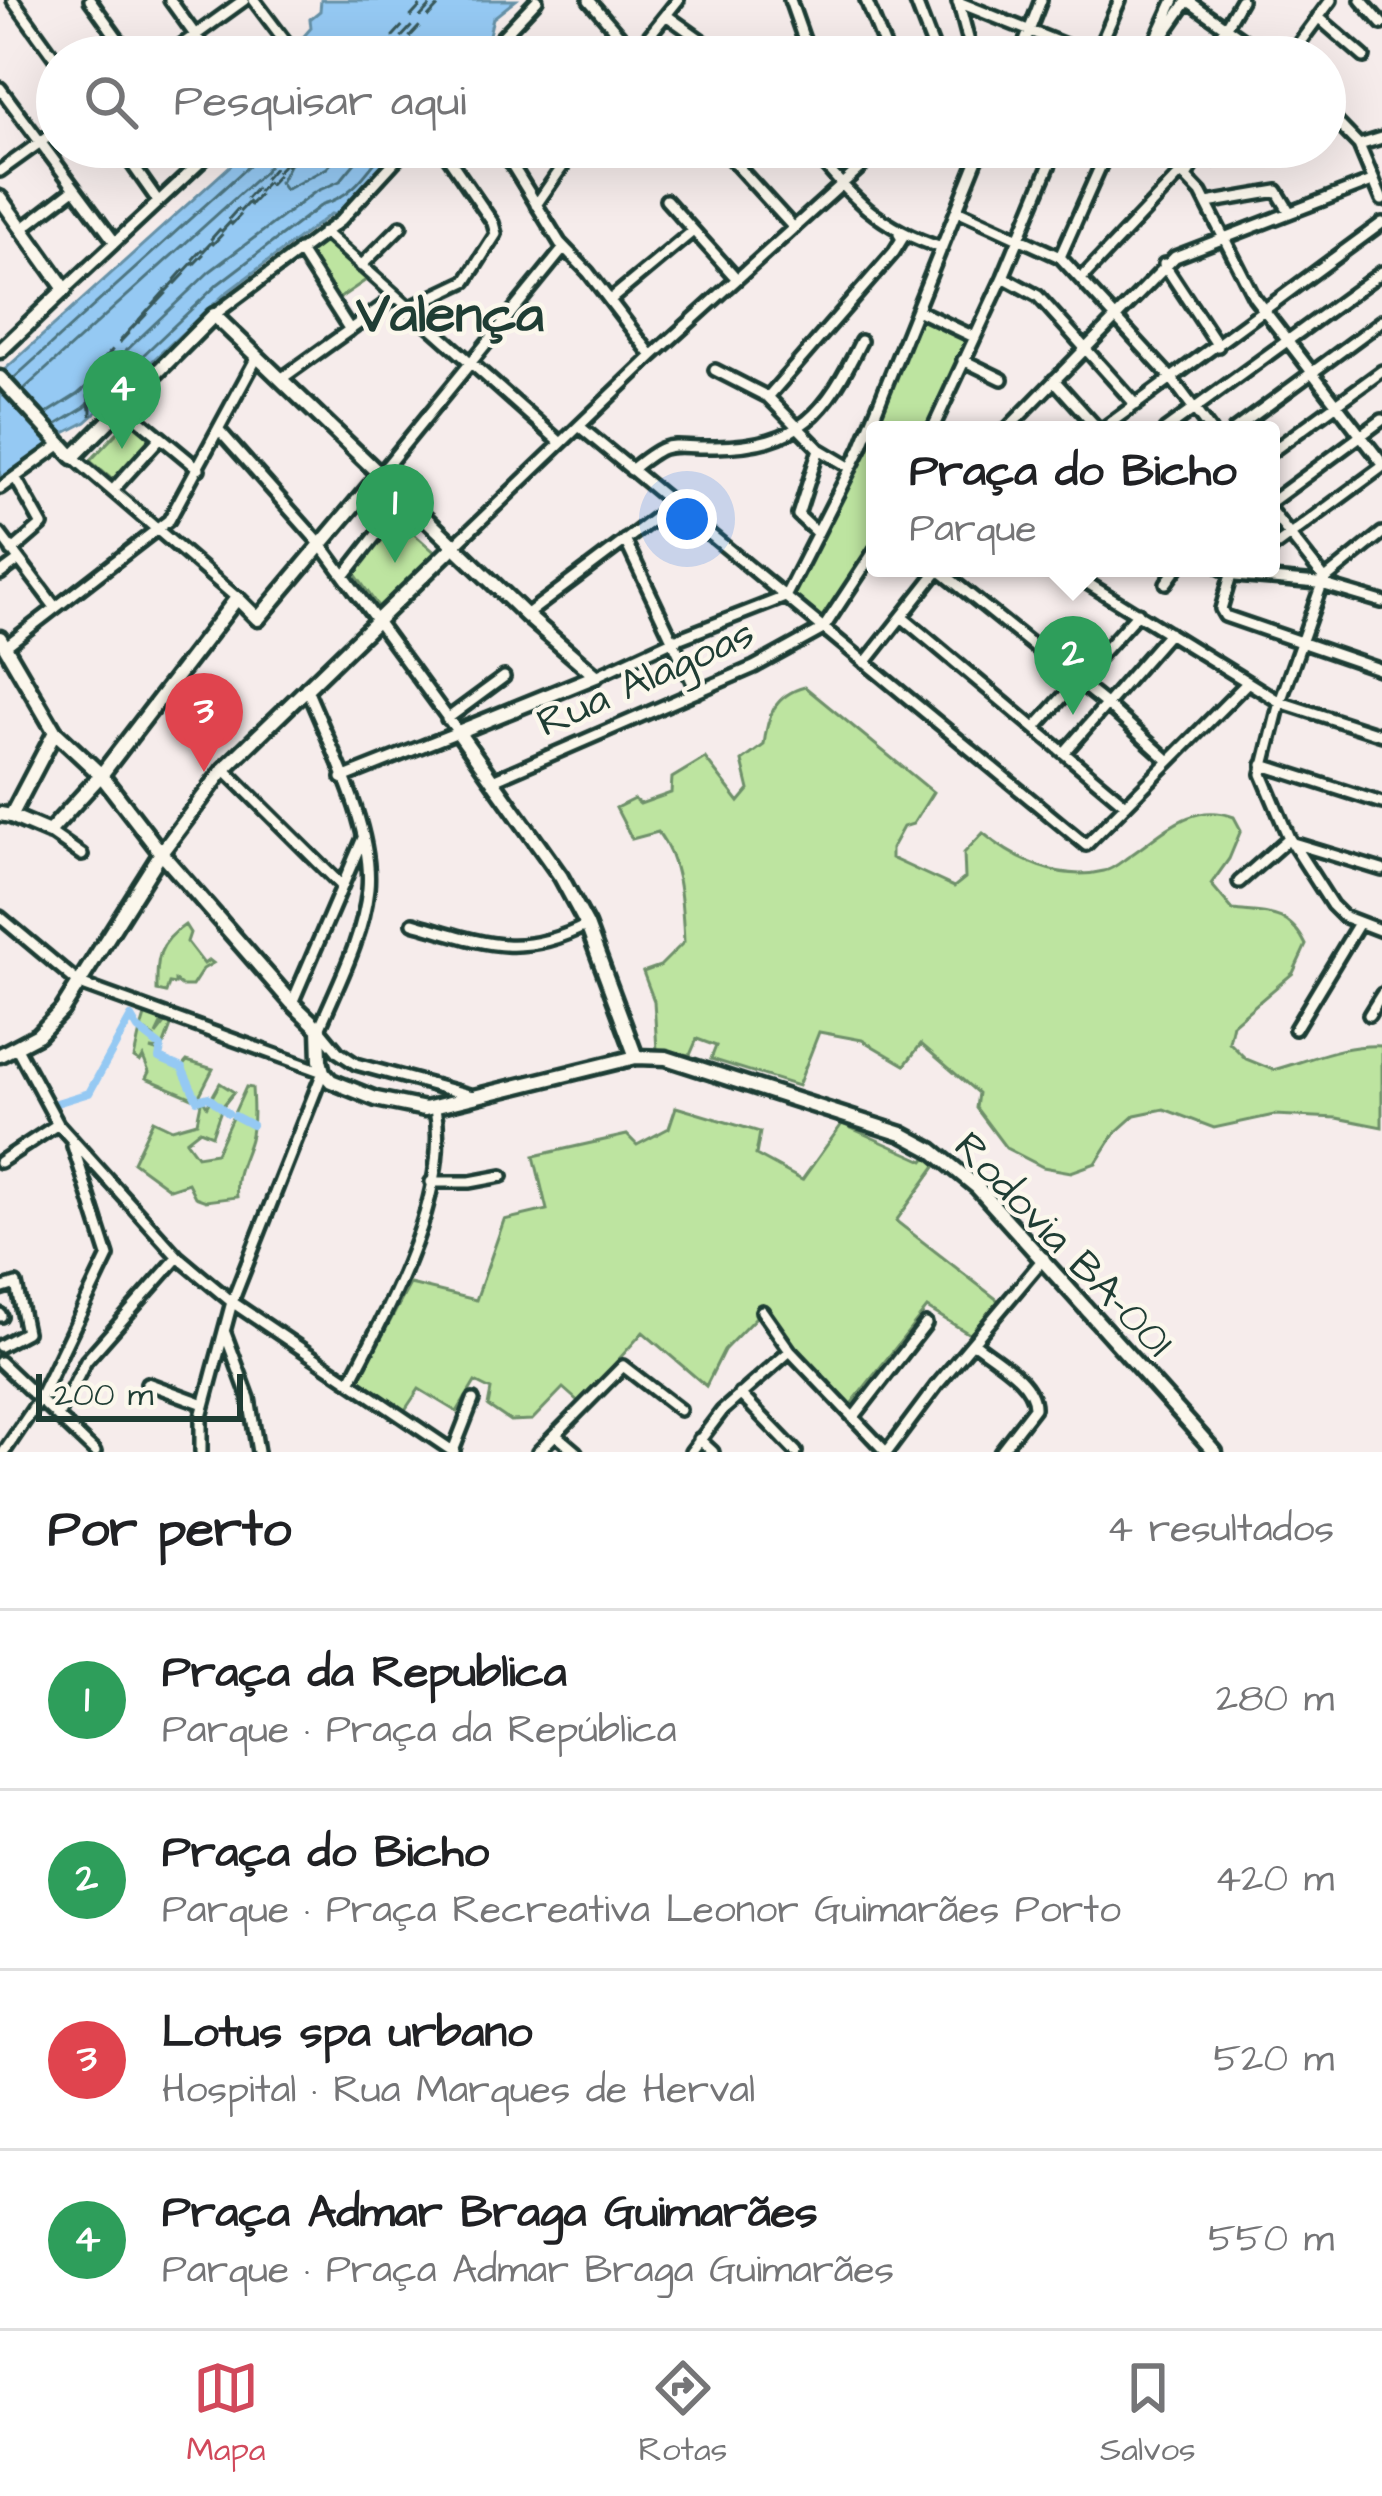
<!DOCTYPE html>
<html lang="pt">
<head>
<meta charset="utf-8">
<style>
	body { margin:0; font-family:"Architects Daughter",sans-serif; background:#f2f2f2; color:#202124 }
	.scale { position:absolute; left:36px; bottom:30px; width:207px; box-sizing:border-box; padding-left:12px; border:6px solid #1f3d34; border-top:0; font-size:33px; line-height:42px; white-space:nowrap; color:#1f3d34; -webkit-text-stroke:9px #fbf7ec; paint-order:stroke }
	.you { position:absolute; left:687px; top:519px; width:42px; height:42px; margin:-30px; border:9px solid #fff; border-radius:50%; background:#1a73e8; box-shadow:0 0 0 18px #1a73e833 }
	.badge { display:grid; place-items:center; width:78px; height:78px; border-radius:50%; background:#d1495b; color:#fff; font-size:39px; font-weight:700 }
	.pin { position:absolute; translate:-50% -99px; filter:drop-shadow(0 3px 6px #0008) }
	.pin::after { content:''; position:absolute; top:63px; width:42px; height:36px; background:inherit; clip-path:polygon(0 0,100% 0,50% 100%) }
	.popup { position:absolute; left:866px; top:421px; width:414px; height:156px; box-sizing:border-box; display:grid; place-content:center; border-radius:12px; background:#fff; filter:drop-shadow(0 3px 9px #0005); font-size:39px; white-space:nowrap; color:#757577 }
	.popup b { font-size:45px; color:#202124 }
	.popup::after { content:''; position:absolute; left:50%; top:100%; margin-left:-24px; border:24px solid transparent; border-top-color:#fff }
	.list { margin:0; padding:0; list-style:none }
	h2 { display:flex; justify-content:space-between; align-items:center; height:156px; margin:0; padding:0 48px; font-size:51px }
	h2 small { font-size:39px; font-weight:400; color:#757577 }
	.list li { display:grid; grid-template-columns:78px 1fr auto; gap:36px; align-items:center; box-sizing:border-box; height:180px; padding:0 48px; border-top:3px solid #e0e0e0 }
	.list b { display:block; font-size:45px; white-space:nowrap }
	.list p { margin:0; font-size:39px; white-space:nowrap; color:#757577 }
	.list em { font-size:39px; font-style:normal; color:#757577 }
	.icon { flex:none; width:66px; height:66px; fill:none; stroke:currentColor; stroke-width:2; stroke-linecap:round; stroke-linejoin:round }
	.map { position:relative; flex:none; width:1382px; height:1452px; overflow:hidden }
	.search { position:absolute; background:#fff; box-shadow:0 12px 48px #0002; left:36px; right:36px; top:36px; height:132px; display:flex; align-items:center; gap:30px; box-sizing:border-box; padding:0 42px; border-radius:66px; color:#757577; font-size:45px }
	.sheet { height:876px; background:#fff }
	nav { display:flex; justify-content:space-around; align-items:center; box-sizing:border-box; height:168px; border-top:3px solid #e0e0e0; background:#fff; font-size:33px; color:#757577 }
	nav a { display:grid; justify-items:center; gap:6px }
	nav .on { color:#d1495b }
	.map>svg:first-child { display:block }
	.green { fill:#bde4a0; stroke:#6e906a; stroke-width:3 }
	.water { fill:#95c9f3; stroke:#6691a7; stroke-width:3 }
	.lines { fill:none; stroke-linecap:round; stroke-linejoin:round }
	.shore { stroke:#4e7580; stroke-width:3 }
	.canal { stroke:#95c9f3; stroke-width:8 }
	.ferry { stroke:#37595a; stroke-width:3; stroke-dasharray:15 12; stroke-linecap:butt }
	.minor-casing { stroke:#1f3d34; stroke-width:18 }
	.major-casing { stroke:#1f3d34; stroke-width:21 }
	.minor { stroke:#fbf7ec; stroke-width:9 }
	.major { stroke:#fbf7ec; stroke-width:12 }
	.labels { text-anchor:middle; stroke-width:9; stroke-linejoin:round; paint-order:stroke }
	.street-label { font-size:42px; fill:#1f3d34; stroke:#fbf7ec }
	.district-label { font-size:54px; font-weight:bold; fill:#1f3d34; stroke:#fbf7ec }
</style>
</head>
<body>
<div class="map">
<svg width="1382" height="1452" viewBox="0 0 1382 1452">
	<rect width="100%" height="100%" fill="#f6eceb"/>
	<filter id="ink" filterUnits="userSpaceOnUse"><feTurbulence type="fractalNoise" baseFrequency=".00833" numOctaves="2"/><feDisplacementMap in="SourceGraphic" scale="24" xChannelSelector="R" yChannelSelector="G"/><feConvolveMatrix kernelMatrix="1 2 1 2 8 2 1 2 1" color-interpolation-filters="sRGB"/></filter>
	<g filter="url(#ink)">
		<path class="green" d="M324,239L369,278L334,302L306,252Z
			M918,315L969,339L928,430H875V540L825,620L792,593Z
			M132,417L154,437L115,482L90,461Z
			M396,518L439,556L382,612L353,571Z
			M805,687L933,792L913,824L903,827L891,849V858L954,887L965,878L964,853L983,833C1015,860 1060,882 1104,871C1112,870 1121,862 1128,857C1163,834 1190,801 1234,817L1241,830L1229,859L1211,884L1233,910C1267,914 1289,910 1306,945L1293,973L1233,1024L1229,1042L1246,1059L1273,1070C1311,1060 1341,1044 1382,1046V1127L1337,1118L1274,1115L1214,1128L1164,1109L1135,1115L1116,1132L1096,1163L1071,1172L1043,1167L1006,1148L976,1108L978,1093L921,1044L905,1065L862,1040L819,1032L798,1086L711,1059L716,1046L697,1039L690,1055L657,1050L654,1001L643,972L660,966L684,942C682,904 681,862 658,832L632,839L616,808L634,799L640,804L671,793L672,778L705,758L739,802L749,790L742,761L764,745C767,717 774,695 805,687Z
			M185,925L190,933L187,942L204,964L209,960L213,963L203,969L192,986H181L175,981V984L169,983L166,993L157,991C157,961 156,944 185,925Z
			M147,1009L165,1016L156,1035L167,1021L172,1023L162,1050L150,1049L162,1053L159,1058L181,1068L187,1061L213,1069L197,1100L146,1078L149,1072L143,1057L140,1062L134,1058L140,1031L154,1042V1037L141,1029Z
			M220,1083L234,1092L222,1107L212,1135L200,1130L186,1141L197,1156L216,1153L246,1087L252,1088C253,1105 254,1123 250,1139C244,1160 234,1173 237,1197L206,1201L195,1197L188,1183L170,1189L133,1162L153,1120L172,1129L197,1122L202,1098L207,1106Z
			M676,1107L760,1132L756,1155L802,1180L842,1124L924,1161L927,1157L938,1163L896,1221L999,1301L971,1335L927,1308L848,1408L761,1312L724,1350L706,1386L643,1332L580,1403L563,1388L532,1420L510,1421L488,1406L491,1390L475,1382L457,1412L419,1389L403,1413L358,1381L410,1284L476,1300L504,1220L547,1210L534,1156L627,1135L637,1145L669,1128Z"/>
		<path class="water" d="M321,0H516L493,18L487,43L475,57H302L306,51L300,50L297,44L311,28L310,19L320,11Z
			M251,147H402L359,200L339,216L331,214L226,293L86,422L65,433L0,481V374Z"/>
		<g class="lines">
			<path class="shore" d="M292,147L290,163L280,183L285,190L327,168L345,147
				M13,379L254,161L258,147
				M23,390L264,172L272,161L274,147
				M46,414L78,394L107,369L209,272L315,192L340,181L368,147
				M56,425L84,408L117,380L218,284L323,204C353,197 368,170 387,147"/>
			<path class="canal" d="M50,1105L89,1093L131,1017L138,1029L161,1047L159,1058L182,1068L197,1100L208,1097L228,1113
				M235,1116L252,1125"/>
			<path class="ferry" d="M374,57L426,0
				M383,57L436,0
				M391,57L444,0
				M129,331L300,147
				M94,379L111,352
				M90,410L87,388L97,367L293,147
				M91,416V389L121,341L305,147"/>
			<defs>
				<path id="minor" d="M13,0L57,61
					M90,0L131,57
					M170,0L211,57
					M254,0L297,57
					M589,0L638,57
					M790,0L810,57
					M866,0L889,57
					M915,0L937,57
					M958,0L970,46L968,57
					M1187,0L1268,57
					M1361,0L1382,24
					M958,2L1095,57
					M666,15L725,57
					M1318,17L1364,57
					M1156,46L1188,0
					M165,57L244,0
					M483,57L537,0
					M632,57L678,0
					M1019,57L1041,0
					M1095,57L1120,0
					M1148,57L1174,0
					M1208,57L1241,0
					M1289,57L1331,0
					M0,88L114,241
					M1325,110L1359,145L1382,200
					M1359,145L1382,138
					M120,147L158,201
					M501,147L560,243L588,272L652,356
					M720,147L794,228
					M810,147C851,198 879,228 942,248
					M850,147L859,169
					M1157,147L1201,193L1254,297L1382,463
					M1200,154L1214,160L1225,147
					M0,171L57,130
					M1187,175L1205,147
					M666,200L737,279
					M1207,203L1277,191L1289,211
					M536,205L576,147
					M957,210L1060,257L1172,379L1210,430
					M22,229L74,189
					M324,232L561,443
					M299,250L350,330
					M1060,257L1109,147
					M1164,264L1218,346
					M361,266L401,226
					M1003,277L1038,296L1136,405
					M1082,278L1183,171
					M65,289L217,147
					M610,300L693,231
					M407,309L466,281L496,234L493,223L441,147
					M917,310L974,337
					M214,315L340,221L408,147
					M963,360L1002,379
					M715,370L768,397
					M281,379L394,298
					M1054,380L1099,430
					M123,406L199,469
					M579,426L1086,845L1246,684
					M219,430L322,546L458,732L342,778
					M932,430L1003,277L1057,147
					M1006,430L1175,257L1372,181
					M1101,430L1382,223
					M1165,430L1382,272
					M1234,430L1382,321
					M1271,452L1382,371
					M73,457L237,598
					M851,468L819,449L768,397L894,252L902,239L899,234
					M631,470C671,437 667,448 715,447C801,446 826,413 861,341
					M381,473L564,248
					M0,488L61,444
					M113,490L160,438
					M1271,502L1382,420
					M1271,511L1324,578
					M817,533L798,515L819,449
					M1382,533L1323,581L1280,702L1262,774L1289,838L1332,905L1343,916L1382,931
					M0,534L55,607
					M625,540L697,692
					M456,544L652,356L883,147
					M1271,549L1382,467
					M12,551L42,525L15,477
					M1063,568L1280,702L1382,735
					M1220,568L1236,576L1318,583L1382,602
					M939,570L1107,705L1169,761
					M0,574L19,560
					M345,575L405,498
					M1231,575L1221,609L1225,616L1382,670
					M1166,583L1177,568
					M526,615L671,506
					M903,618L1126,805
					M6,646L169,520L256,359
					M865,663L940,568
					M596,676L672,641L785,597L861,448L982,147
					M306,687C329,744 374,828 368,889C363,938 338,984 319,1029L338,1052L356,1064L473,1096
					M447,719L504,677
					M1035,728L1138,613
					M1064,753L1169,633
					M1263,765L1382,803
					M224,769L342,886
					M493,780L754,667L823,629L875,550
					M49,832L82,855
					M1293,843L1382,870
					M1239,882L1289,838
					M0,917L80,984L323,1072L232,1302L201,1417V1452
					M413,923C483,943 518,960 587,925
					M292,1003L363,838
					M1369,1015L1382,994
					M1295,1029L1359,923
					M17,1048L58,1124L178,1257L232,1302L454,1452
					M0,1162L58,1124
					M431,1182H470L502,1176
					M0,1289L16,1284L26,1332L0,1346
					M762,1311L790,1351L886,1452
					M0,1314L1,1316
					M225,1333L249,1398L258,1452
					M974,1343C994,1359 1035,1381 1034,1408L1000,1452
					M0,1362L95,1452
					M350,1382C389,1307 451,1194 435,1108
					M147,1383L204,1404
					M740,1394L796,1452
					M58,1416L86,1361L178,1257
					M853,1418L926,1324
					M556,1435L576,1452
					M699,1439L713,1452
					M453,1451L473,1400
					M4,1452L39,1400L108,1256L73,1146
					M538,1452L623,1366L680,1410
					M691,1452L722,1411L790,1351
					M887,1452L937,1385L1044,1258"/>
				<path id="major" d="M0,198L65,289L0,351
					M0,378L73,457L214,315L526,615L596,676L458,732L561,877L587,925L636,1057
					M0,638L55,732L101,775L161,853L292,1003L319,1029L320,1060L323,1072L331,1081L376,1099L425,1109L636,1057L666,1058L902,1134L932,1150L977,1187L1215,1452
					M0,814L11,816L55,732
					M11,816L49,832L101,775L237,598L258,619L381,473
					M0,1055L38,1035L62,1010L161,853L224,769L456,544"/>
			</defs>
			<use href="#minor" class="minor-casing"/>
			<use href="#major" class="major-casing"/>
			<use href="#minor" class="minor"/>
			<use href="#major" class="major"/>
		</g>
	</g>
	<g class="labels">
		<g class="street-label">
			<text transform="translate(645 676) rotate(-24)" y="15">Rua Alagoas</text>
			<text transform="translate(1065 1243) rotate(46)" y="15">Rodovia BA-001</text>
		</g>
		<g class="district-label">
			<text x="450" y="331">Valença</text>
		</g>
	</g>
</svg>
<div class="scale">200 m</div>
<div class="you"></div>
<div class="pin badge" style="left:395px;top:563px;background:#2e9e5b">1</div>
<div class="pin badge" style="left:1073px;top:715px;background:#2e9e5b">2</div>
<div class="popup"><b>Praça do Bicho</b>Parque</div>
<div class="pin badge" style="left:204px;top:772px;background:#e0444e">3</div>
<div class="pin badge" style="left:122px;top:449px;background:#2e9e5b">4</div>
<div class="search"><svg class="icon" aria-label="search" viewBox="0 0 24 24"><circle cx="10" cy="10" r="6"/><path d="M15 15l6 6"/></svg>Pesquisar aqui</div>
</div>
<section class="sheet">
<h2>Por perto<small>4 resultados</small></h2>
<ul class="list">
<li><span class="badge" style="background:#2e9e5b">1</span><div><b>Praça da Republica</b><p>Parque · Praça da República</p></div><em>280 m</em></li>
<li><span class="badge" style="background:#2e9e5b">2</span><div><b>Praça do Bicho</b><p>Parque · Praça Recreativa Leonor Guimarães Porto</p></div><em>420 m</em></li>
<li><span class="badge" style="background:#e0444e">3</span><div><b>Lotus spa urbano</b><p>Hospital · Rua Marques de Herval</p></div><em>520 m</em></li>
<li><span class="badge" style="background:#2e9e5b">4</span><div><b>Praça Admar Braga Guimarães</b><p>Parque · Praça Admar Braga Guimarães</p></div><em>550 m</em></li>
</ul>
</section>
<nav>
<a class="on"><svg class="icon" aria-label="map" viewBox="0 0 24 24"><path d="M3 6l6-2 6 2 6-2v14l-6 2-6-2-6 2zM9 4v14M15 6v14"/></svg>Mapa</a>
<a><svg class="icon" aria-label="directions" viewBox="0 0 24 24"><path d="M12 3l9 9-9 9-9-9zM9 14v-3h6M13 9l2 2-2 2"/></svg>Rotas</a>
<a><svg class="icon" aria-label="saved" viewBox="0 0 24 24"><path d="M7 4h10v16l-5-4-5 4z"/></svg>Salvos</a>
</nav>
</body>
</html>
